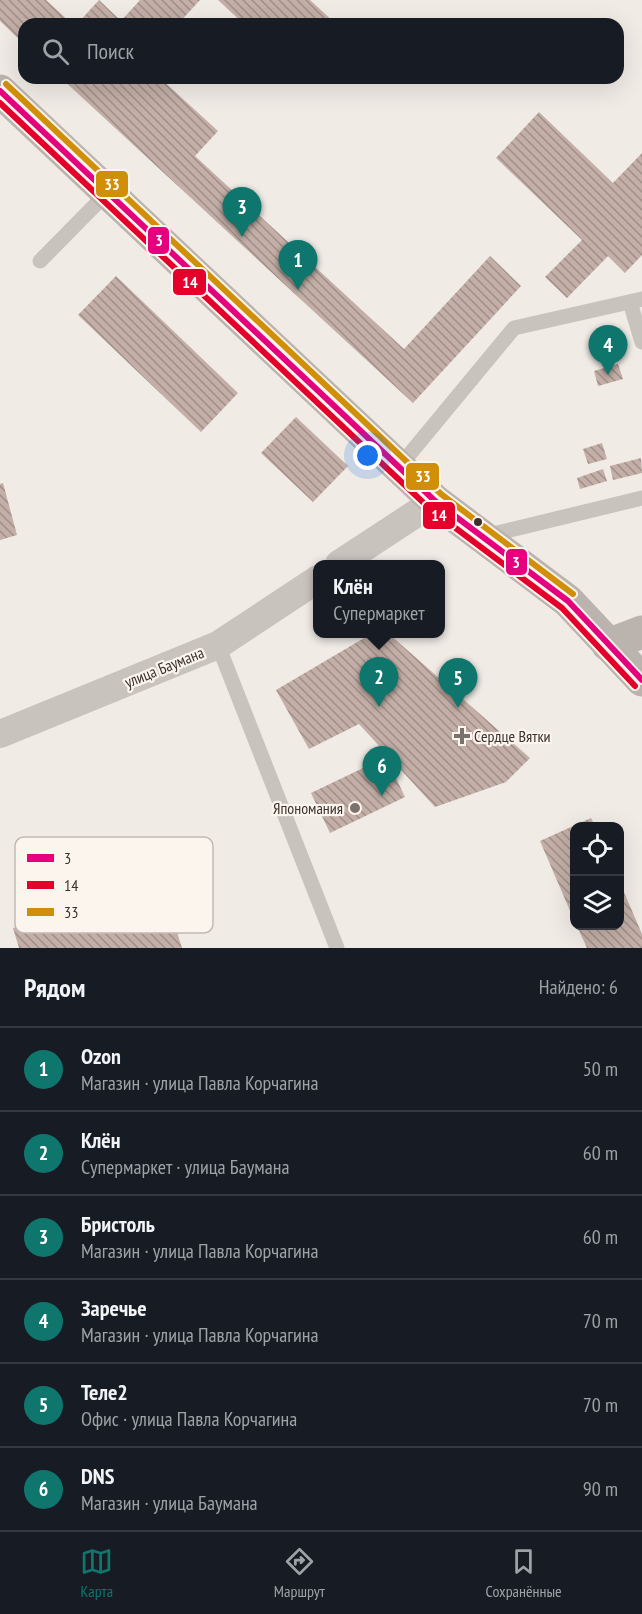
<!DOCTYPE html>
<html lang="ru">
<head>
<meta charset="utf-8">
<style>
	body { margin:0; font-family:"PT Sans Narrow",sans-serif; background:#20242c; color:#f1f3f6 }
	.controls { position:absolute; right:18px; bottom:18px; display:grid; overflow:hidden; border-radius:12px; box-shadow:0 6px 24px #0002 }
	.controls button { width:54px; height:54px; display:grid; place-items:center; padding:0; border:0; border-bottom:2px solid #363941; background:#171b24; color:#f1f3f6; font:30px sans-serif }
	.you { position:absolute; left:368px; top:456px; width:21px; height:21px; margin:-15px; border:4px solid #fff; border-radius:50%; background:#1a73e8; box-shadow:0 0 0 9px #1a73e833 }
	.badge { display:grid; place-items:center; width:39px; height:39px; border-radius:50%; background:#0f766e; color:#fff; font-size:20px; font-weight:700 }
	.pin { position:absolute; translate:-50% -50px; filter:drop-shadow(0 2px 3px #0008) }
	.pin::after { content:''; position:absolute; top:32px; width:21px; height:18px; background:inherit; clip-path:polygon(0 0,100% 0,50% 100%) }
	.popup { position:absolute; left:313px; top:560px; width:132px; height:78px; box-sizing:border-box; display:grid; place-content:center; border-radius:12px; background:#171b24; filter:drop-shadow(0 2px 4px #0005); font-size:20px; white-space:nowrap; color:#9ea1a6 }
	.popup b { font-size:22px; color:#f1f3f6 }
	.popup::after { content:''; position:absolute; left:50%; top:100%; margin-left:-12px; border:12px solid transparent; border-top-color:#171b24 }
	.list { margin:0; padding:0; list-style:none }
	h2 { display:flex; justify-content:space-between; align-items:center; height:78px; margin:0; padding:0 24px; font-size:26px }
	h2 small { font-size:20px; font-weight:400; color:#9ea1a6 }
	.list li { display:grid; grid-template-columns:39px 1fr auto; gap:18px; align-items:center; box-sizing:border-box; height:84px; padding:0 24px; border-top:2px solid #363941 }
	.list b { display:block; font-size:22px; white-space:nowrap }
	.list p { margin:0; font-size:20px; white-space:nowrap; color:#9ea1a6 }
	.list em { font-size:20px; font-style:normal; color:#9ea1a6 }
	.icon { flex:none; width:33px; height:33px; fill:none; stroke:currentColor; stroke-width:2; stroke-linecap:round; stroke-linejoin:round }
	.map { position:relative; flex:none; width:642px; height:948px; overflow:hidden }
	.search { position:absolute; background:#171b24; box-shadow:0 6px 24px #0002; left:18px; right:18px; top:18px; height:66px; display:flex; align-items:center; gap:15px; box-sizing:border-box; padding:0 21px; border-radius:18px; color:#9ea1a6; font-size:22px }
	.sheet { height:582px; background:#171b24 }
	nav { display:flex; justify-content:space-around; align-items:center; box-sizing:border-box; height:84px; border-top:2px solid #363941; background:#171b24; font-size:16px; color:#9ea1a6 }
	nav a { display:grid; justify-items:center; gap:3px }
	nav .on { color:#0f766e }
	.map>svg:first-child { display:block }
	.building { fill:url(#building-back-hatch) }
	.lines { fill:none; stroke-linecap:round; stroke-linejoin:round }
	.lane { stroke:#c9c3be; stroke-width:15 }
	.street { stroke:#c9c3be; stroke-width:28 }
	.secondary { stroke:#bab3ae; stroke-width:33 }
	.bus-1-casing { stroke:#fbf5ee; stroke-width:10 }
	.bus-2-casing { stroke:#fbf5ee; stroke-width:10 }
	.bus-3-casing { stroke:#fbf5ee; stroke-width:10 }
	.bus-1 { stroke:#e5007d; stroke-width:6 }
	.bus-2 { stroke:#e4002b; stroke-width:6 }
	.bus-3 { stroke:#d18e09; stroke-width:6 }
	.bus-dot { fill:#3b302b; stroke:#fbf5ee; stroke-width:2 }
	.poi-dot { fill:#7a716c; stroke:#fbf5ee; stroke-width:2 }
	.labels { text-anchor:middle; stroke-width:4.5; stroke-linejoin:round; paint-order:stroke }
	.street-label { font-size:16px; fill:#3b302b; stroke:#fbf5ee }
	.poi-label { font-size:16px; fill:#3b302b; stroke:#fbf5ee; text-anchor:start }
	.key { fill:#fbf5ee; stroke:#c1bab4; stroke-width:1.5 }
	.key-label { font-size:16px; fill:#3b302b }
	.line-badge { stroke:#fbf5ee; stroke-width:2 }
	.badge-label { font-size:16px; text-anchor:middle; font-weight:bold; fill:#fff }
</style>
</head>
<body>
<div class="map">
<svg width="642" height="948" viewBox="0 0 642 948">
	<defs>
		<pattern id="building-back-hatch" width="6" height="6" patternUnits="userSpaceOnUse" patternTransform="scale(1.5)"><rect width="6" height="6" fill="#c3afa7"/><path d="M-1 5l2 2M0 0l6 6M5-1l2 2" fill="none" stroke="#a08f88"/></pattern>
	</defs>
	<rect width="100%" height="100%" fill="#f0ebe5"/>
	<path class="building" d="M0,0H46L72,24H24V44L0,21Z
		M99,0L121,21L140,0H200L178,24H77Z
		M218,0H310L336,24H244Z
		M61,78H160L218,131L195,156L404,349L490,256L521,286L413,403Z
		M539,112L613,183L642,153V255L625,273L608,256L567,298L545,277L582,240L496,158Z
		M116,276L238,393L201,432L78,315Z
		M618,364L623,379L598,386L594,371Z
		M296,417L348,466L313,502L261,453Z
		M602,443L607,459L588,464L583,449Z
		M641,458L642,473L613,480L610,466Z
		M603,469L607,481L580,489L577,478Z
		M3,483L17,535L0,540V484Z
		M371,634H389L530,758L506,782L435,807L359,724L309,749L276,690Z
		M386,757L405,797L330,833L311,793Z
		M591,818L595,826H574V920L540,841Z
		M161,882L182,948H19L13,928L52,915L58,933L130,911L124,893Z
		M620,883L642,934V948H587L577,926H620Z"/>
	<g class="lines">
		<path class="lane" d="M40,261L108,192
			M630,302L642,342
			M399,467L514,328L642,299
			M485,536L642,498
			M218,645L337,948"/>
		<path class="street" d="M339,564L435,501
			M0,734L218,645L318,579"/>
		<path class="secondary" d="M0,91L435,501L568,601L642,680
			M608,645L642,632"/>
		<defs>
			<path id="bus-1" d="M0,91L435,501L568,601L642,680"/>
			<path id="bus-2" d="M0,103L429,508L562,608L635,686"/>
			<path id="bus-3" d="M6,84L441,494L573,594"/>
		</defs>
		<use href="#bus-1" class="bus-1-casing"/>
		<use href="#bus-2" class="bus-2-casing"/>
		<use href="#bus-3" class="bus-3-casing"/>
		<use href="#bus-1" class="bus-1"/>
		<use href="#bus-2" class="bus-2"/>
		<use href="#bus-3" class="bus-3"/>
	</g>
	<circle class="bus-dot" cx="478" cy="522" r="5"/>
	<g class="poi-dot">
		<path d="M459 727h6v6h6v6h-6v6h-6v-6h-6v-6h6z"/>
		<circle cx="355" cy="808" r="6"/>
	</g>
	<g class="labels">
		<g class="street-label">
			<text transform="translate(164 667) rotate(-22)" y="6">улица Баумана</text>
		</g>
		<g class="poi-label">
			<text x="474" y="742">Сердце Вятки</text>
			<text x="343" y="814" text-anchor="end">Япономания</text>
		</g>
	</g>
	<rect x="15" y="837" width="198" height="96" rx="9" class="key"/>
	<rect x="27" y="854" width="27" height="8" fill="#e5007d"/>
	<rect x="27" y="881" width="27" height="8" fill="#e4002b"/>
	<rect x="27" y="908" width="27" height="8" fill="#d18e09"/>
	<g class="key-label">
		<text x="64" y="864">3</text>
		<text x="64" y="891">14</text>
		<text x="64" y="918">33</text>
	</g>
	<g class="line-badge">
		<rect x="95" y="170" width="34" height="28" rx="6" fill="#d18e09"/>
		<rect x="147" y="226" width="23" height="29" rx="6" fill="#e5007d"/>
		<rect x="172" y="268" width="35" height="28" rx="6" fill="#e4002b"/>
		<rect x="405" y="462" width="35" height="29" rx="6" fill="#d18e09"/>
		<rect x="422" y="501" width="34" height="29" rx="6" fill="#e4002b"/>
		<rect x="505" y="548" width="23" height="28" rx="6" fill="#e5007d"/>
	</g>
	<g class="badge-label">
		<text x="112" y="190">33</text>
		<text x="159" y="246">3</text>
		<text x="190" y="288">14</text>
		<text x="423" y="482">33</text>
		<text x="439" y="521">14</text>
		<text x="516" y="568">3</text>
	</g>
</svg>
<div class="controls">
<button><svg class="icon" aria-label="locate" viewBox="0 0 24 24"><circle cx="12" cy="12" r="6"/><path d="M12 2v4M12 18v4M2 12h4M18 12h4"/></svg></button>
<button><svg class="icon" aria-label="layers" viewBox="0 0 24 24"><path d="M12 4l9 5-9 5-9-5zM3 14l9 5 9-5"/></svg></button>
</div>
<div class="you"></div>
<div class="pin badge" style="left:298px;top:290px">1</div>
<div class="pin badge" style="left:379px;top:707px">2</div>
<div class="popup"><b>Клён</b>Супермаркет</div>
<div class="pin badge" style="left:242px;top:237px">3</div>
<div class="pin badge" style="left:608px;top:375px">4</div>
<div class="pin badge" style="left:458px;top:708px">5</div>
<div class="pin badge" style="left:382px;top:796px">6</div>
<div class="search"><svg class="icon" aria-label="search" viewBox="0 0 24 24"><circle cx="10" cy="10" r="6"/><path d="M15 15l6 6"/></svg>Поиск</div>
</div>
<section class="sheet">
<h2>Рядом<small>Найдено: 6</small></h2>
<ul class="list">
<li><span class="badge">1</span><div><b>Ozon</b><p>Магазин · улица Павла Корчагина</p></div><em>50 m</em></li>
<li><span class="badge">2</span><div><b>Клён</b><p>Супермаркет · улица Баумана</p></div><em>60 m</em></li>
<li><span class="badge">3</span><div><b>Бристоль</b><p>Магазин · улица Павла Корчагина</p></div><em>60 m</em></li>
<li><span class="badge">4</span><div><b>Заречье</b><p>Магазин · улица Павла Корчагина</p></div><em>70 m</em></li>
<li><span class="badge">5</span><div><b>Теле2</b><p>Офис · улица Павла Корчагина</p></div><em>70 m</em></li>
<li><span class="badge">6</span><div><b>DNS</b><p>Магазин · улица Баумана</p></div><em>90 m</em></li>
</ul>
</section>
<nav>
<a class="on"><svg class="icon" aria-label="map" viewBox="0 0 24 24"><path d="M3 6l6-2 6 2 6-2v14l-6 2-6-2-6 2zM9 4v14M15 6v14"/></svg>Карта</a>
<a><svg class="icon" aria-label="directions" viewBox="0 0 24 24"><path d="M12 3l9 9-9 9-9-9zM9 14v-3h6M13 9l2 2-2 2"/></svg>Маршрут</a>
<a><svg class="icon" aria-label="saved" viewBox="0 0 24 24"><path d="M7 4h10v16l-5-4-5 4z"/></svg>Сохранённые</a>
</nav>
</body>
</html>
